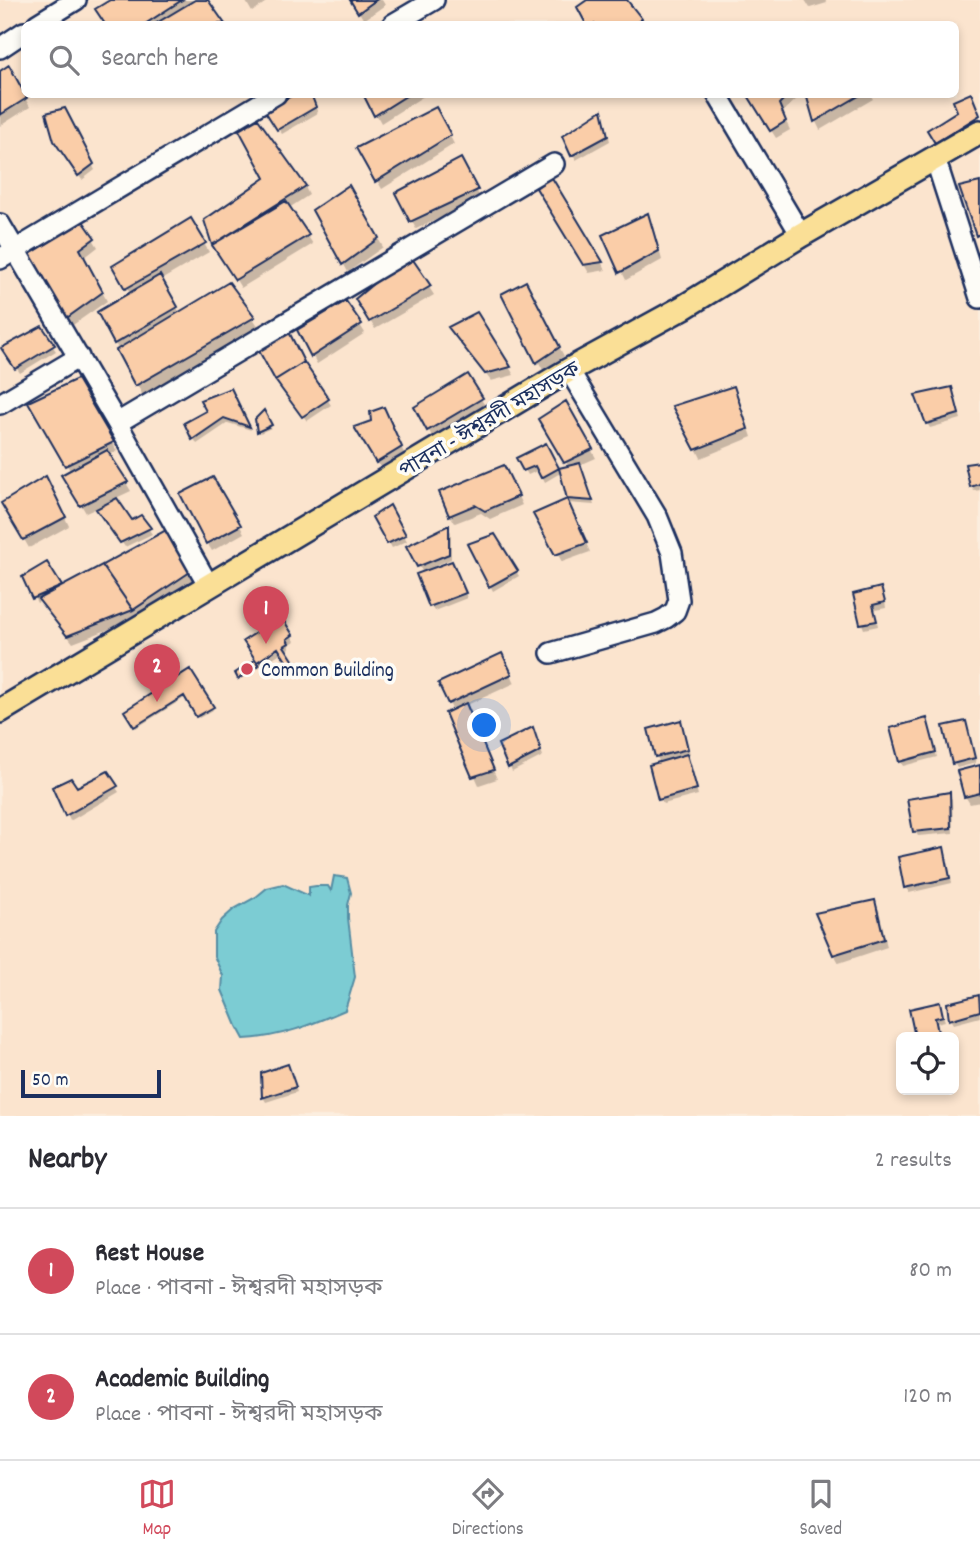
<!DOCTYPE html>
<html lang="en">
<head>
<meta charset="utf-8">
<style>
	body { margin:0; font-family:Dekko,"Noto Sans Bengali",sans-serif; background:#f7f7f7; color:#2b2b33 }
	.controls { position:absolute; right:21px; bottom:21px; display:grid; overflow:hidden; border-radius:10px; box-shadow:0 4px 10px #0003 }
	.controls button { width:63px; height:63px; display:grid; place-items:center; padding:0; border:0; border-bottom:2px solid #e1e1e2; background:#fff; color:#2b2b33; font:35px sans-serif }
	.scale { position:absolute; left:21px; bottom:18px; width:140px; box-sizing:border-box; padding-left:7px; border:4px solid #1b2f5e; border-top:0; font-size:19px; line-height:24px; white-space:nowrap; color:#1b2f5e; -webkit-text-stroke:5px #fdfcf7; paint-order:stroke }
	.you { position:absolute; left:485px; top:726px; width:24px; height:24px; margin:-18px; border:5px solid #fff; border-radius:50%; background:#1a73e8; box-shadow:0 0 0 10px #1a73e833 }
	.badge { display:grid; place-items:center; width:46px; height:46px; border-radius:50%; background:#d1495b; color:#fff; font-size:23px; font-weight:700 }
	.pin { position:absolute; translate:-50% -58px; filter:drop-shadow(0 2px 4px #0008) }
	.pin::after { content:''; position:absolute; top:37px; width:24px; height:21px; background:inherit; clip-path:polygon(0 0,100% 0,50% 100%) }
	.list { margin:0; padding:0; list-style:none }
	h2 { display:flex; justify-content:space-between; align-items:center; height:91px; margin:0; padding:0 28px; font-size:30px }
	h2 small { font-size:23px; font-weight:400; color:#7c7c81 }
	.list li { display:grid; grid-template-columns:46px 1fr auto; gap:21px; align-items:center; box-sizing:border-box; height:126px; padding:0 28px; border-top:2px solid #e1e1e2 }
	.list b { display:block; font-size:26px; white-space:nowrap }
	.list p { margin:0; font-size:23px; white-space:nowrap; color:#7c7c81 }
	.list em { font-size:23px; font-style:normal; color:#7c7c81 }
	.icon { flex:none; width:38px; height:38px; fill:none; stroke:currentColor; stroke-width:2; stroke-linecap:round; stroke-linejoin:round }
	.map { position:relative; flex:none; width:980px; height:1116px; overflow:hidden }
	.search { position:absolute; background:#fff; box-shadow:0 4px 10px #0003; left:21px; right:21px; top:21px; height:77px; display:flex; align-items:center; gap:18px; box-sizing:border-box; padding:0 24px; border-radius:10px; color:#7c7c81; font-size:26px }
	.sheet { height:343px; background:#fff }
	nav { display:flex; justify-content:space-around; align-items:center; box-sizing:border-box; height:98px; border-top:2px solid #e1e1e2; background:#fff; font-size:19px; color:#7c7c81 }
	nav a { display:grid; justify-items:center; gap:4px }
	nav .on { color:#d1495b }
	.map>svg:first-child { display:block }
	.built { fill:#fbe4ce; fill-rule:evenodd }
	.water { fill:#7bccd3; stroke:#558da4; stroke-width:2 }
	.shadow { fill:#0003 }
	.building { fill:#facda8; stroke:#1b2f5e; stroke-width:2 }
	.lines { fill:none; stroke-linecap:round; stroke-linejoin:round }
	.minor-casing { stroke:#1b2f5e; stroke-width:24 }
	.major-casing { stroke:#1b2f5e; stroke-width:28 }
	.minor { stroke:#fdfcf7; stroke-width:19 }
	.major { stroke:#fadf96; stroke-width:23 }
	.poi-dot { fill:#d1495b; stroke:#fdfcf7; stroke-width:2.5 }
	.labels { text-anchor:middle; stroke-width:7; stroke-linejoin:round; paint-order:stroke }
	.street-label { font-size:21px; fill:#1b2f5e; stroke:#fdfcf7 }
	.poi-label { font-size:21px; fill:#1b2f5e; stroke:#fdfcf7; text-anchor:start }
</style>
</head>
<body>
<div class="map">
<svg width="980" height="1116" viewBox="0 0 980 1116">
	<rect width="100%" height="100%" fill="#fceedf"/>
	<filter id="ink" filterUnits="userSpaceOnUse"><feTurbulence type="fractalNoise" baseFrequency=".0143" numOctaves="2"/><feDisplacementMap in="SourceGraphic" scale="14" xChannelSelector="R" yChannelSelector="G"/><feConvolveMatrix kernelMatrix="1 2 1 2 8 2 1 2 1" color-interpolation-filters="sRGB"/></filter>
	<g filter="url(#ink)">
		<path class="built" d="M0,0H980V1116H0ZM24,24H956V94H24ZM901,1037H954V1090H901Z"/>
		<path class="water" d="M334,876L347,878L351,893L348,905V918L355,977L345,1010C310,1025 282,1037 244,1039L237,1026L222,990L223,976L214,956V932L222,920L234,909L256,897L267,888L283,884L309,896V887L316,886H328L331,891Z"/>
		<path class="shadow" d="M113,0H206L223,24H106L97,9Z
			M245,0H269L252,12Z
			M351,0H382L385,5L364,20Z
			M591,0H625L642,24H588L579,8Z
			M805,0H825L827,3L810,8Z
			M8,68L30,107L0,126V73Z
			M310,94L318,113L282,134L267,112Z
			M365,94H427L381,123Z
			M748,94H802L782,113L790,130L776,138Z
			M808,94H870L873,99L820,130L816,122L807,95Z
			M973,100L980,116V122L939,147L930,131Z
			M436,109L454,144L382,189L359,149Z
			M64,110L95,170L82,180L59,146Z
			M601,112L604,117L610,141L576,160L565,137Z
			M460,160L481,199L416,229L397,193Z
			M551,179L606,270L589,273L539,188Z
			M305,187L309,195L289,208L313,244L241,288L214,244L206,221Z
			M348,187L383,247L348,272L314,210Z
			M647,215L652,223L662,260L626,280L604,236Z
			M190,220L209,252L161,280L180,313L253,318L260,329L143,396L99,313L131,294L115,266Z
			M93,239L98,247L84,258L107,301L70,327L32,255Z
			M409,256L434,295L375,329L357,299Z
			M525,283L564,356L543,370L503,295Z
			M477,315L514,375L491,381L455,335L450,328Z
			M360,325L365,333L317,364L299,331Z
			M41,329L56,351L20,373L4,349Z
			M304,365L331,405L307,421L280,385Z
			M467,377L486,407L433,438L416,407Z
			M77,381L117,451L109,455L131,491L116,498L132,523L141,518L152,534L125,547L97,508L86,513L64,476L71,472L30,403Z
			M733,388L738,396L752,437L701,458L675,407Z
			M951,389L954,394L961,419L930,428L927,423Z
			M230,390L251,430L228,423L197,444L186,424L208,411Z
			M565,403L596,458L580,465L594,505L568,503L590,552L562,562L536,515L569,500L562,472L545,482L539,470L528,475L519,459L545,445L558,469L569,467L540,419Z
			M264,413L271,428L260,433L259,431Z
			M386,415L404,453L380,467L357,428L373,422Z
			M980,463V490L974,491L972,486Z
			M508,475L522,505L490,519L481,513L455,523L450,515Z
			M213,479L244,533L212,551L207,543Z
			M50,486L69,526L29,548L3,503Z
			M389,508L407,541L392,548L375,517Z
			M448,527L451,532V559L434,566L436,569L455,568L467,598L434,611L431,606L423,573L408,547Z
			M165,533L193,581L138,618L73,643L41,601L37,603L24,578L46,565L62,588Z
			M494,536L519,576L493,591L469,545Z
			M881,589L884,594L886,608L875,610L878,626L864,629L862,624L855,595Z
			M280,619L295,641L289,645L290,648L286,651L299,671L296,673L282,652L241,679L237,674L257,661L267,627Z
			M506,663L515,683L465,706L497,779L479,785L447,714L453,711L449,703Z
			M190,672L213,710L199,718L186,697L136,728L126,711Z
			M926,720L929,725L937,757L903,766L900,761Z
			M680,722L683,727L690,754L686,755L689,761L698,795L663,804L660,799V763L657,757L650,730Z
			M965,723L968,728L976,763L957,768L954,763Z
			M535,734L543,756L512,772L500,745Z
			M980,767V802L970,804L965,796Z
			M107,774L119,792L70,821L55,788L77,790Z
			M949,794L952,799L953,833L918,836L915,831Z
			M943,849L946,854L952,883L909,893L906,887Z
			M875,902L879,910L887,947L839,963L834,954Z
			M978,997L980,1000V1017L954,1024L951,1019L949,1004Z
			M939,1004L945,1021L937,1023L940,1037H917L911,1010Z
			M290,1071L297,1092L266,1102L263,1097Z"/>
		<path class="building" d="M110,0H182L145,24H105L95,9Z
			M195,0H208L225,24H155Z
			M350,0H376L358,13Z
			M587,0H627L642,19L634,24H586L577,7Z
			M9,65L27,98L0,115V71Z
			M971,93L980,115L935,143L927,130L957,111L953,101Z
			M295,94H311L316,107L277,130L265,111Z
			M363,94H409L374,116Z
			M747,94H789L779,104L786,121L770,131Z
			M806,94H862L814,122Z
			M436,107L451,135L375,182L356,148Z
			M65,108L94,164L78,176L54,141L46,113Z
			M602,110L608,136L571,156L562,136Z
			M258,119L306,186L212,245L204,220L265,178L239,130Z
			M461,158L478,190L410,222L395,193Z
			M551,176L603,262L583,265L536,188Z
			M980,182V234L976,236L959,187Z
			M349,185L379,238L342,265L312,210Z
			M286,201L309,235L235,280L212,245Z
			M648,213L659,251L619,273L602,235Z
			M191,218L206,243L125,289L112,266Z
			M83,221L95,238L80,249L103,292L64,320L30,254Z
			M409,254L431,286L369,322L355,299Z
			M160,275L178,307L114,344L97,312Z
			M526,281L560,347L536,363L501,294Z
			M229,282L255,317L135,386L116,350Z
			M346,301L362,324L311,357L297,330Z
			M477,312L511,367L485,374L448,327Z
			M42,326L55,345L15,369L1,348Z
			M289,332L304,362L275,380L259,351Z
			M304,362L329,399L302,417L275,380Z
			M468,374L483,398L427,431L414,407Z
			M77,379L114,442L65,466L28,402Z
			M734,386L748,429L695,450L672,406Z
			M952,387L959,414L926,424L915,395Z
			M231,388L250,427L224,418L192,440L184,423L206,411L200,400Z
			M566,401L593,449L564,463L538,419Z
			M384,407L402,447L376,463L354,427L371,421L370,412Z
			M264,410L272,425L257,432L255,419Z
			M546,443L559,468L541,478L535,466L523,471L516,458Z
			M107,450L128,482L80,506L61,475Z
			M980,462V484L970,487L965,464Z
			M580,463L593,501L567,499L559,468Z
			M504,465L519,496L485,511L475,505L449,516L439,492Z
			M46,476L66,517L23,540L1,503Z
			M213,477L241,525L206,544L180,494Z
			M117,498L132,520L141,515L151,528L120,543L96,509Z
			M567,499L587,543L555,555L533,514Z
			M390,505L406,535L387,544L372,517Z
			M449,525V554L417,567L406,546Z
			M166,530L190,572L133,610L102,565Z
			M495,534L518,571L489,587L467,544Z
			M452,561L466,593L429,607L416,574Z
			M47,562L62,586L32,599L22,577Z
			M102,565L133,610L67,636L38,599Z
			M881,587L885,602L873,605L877,621L860,624L853,594Z
			M262,616L267,625L281,616L293,635L287,639L289,643L284,646L297,666L291,669L278,648L257,662L243,641L257,632L251,623Z
			M502,653L512,674L448,704L438,683Z
			M255,660L259,665L238,679L235,673Z
			M190,669L214,707L196,717L184,696L134,727L124,711Z
			M466,703L494,770L472,777L445,713Z
			M927,718L936,752L899,762L890,728Z
			M681,720L688,749L655,757L648,729Z
			M966,721L975,758L952,764L943,726Z
			M533,727L541,751L508,768L498,744Z
			M687,754L697,789L658,800L649,765Z
			M980,765V793L964,797L957,771Z
			M108,771L118,786L65,816L52,787L71,778L77,787Z
			M950,792L951,828L913,832L907,799Z
			M944,847L950,878L904,888L898,857Z
			M875,900L884,939L833,955L815,913Z
			M979,995L980,1011L949,1020L947,1003Z
			M940,1002L943,1016L935,1018L939,1037H915L909,1009Z
			M288,1064L296,1087L262,1098L261,1073Z"/>
		<g class="lines">
			<defs>
				<path id="minor" d="M37,24L76,0
					M393,24L434,0
					M0,48L24,32
					M717,94L801,235
					M935,158L980,298
					M0,224L117,423L209,586
					M0,259L276,94
					M0,404L79,357
					M117,423L554,164
					M551,653L656,623L666,618L675,611L679,600L672,553L657,516L569,370"/>
				<path id="major" d="M0,711L569,370L684,307L801,235L980,132"/>
			</defs>
			<use href="#minor" class="minor-casing"/>
			<use href="#major" class="major-casing"/>
			<use href="#minor" class="minor"/>
			<use href="#major" class="major"/>
		</g>
	</g>
	<circle class="poi-dot" cx="247" cy="669" r="7"/>
	<g class="labels">
		<g class="street-label">
			<text transform="translate(489 419) rotate(-31)" y="7">পাবনা - ঈশ্বরদী মহাসড়ক</text>
		</g>
		<g class="poi-label">
			<text x="261" y="676">Common Building</text>
		</g>
	</g>
</svg>
<div class="controls">
<button><svg class="icon" aria-label="locate" viewBox="0 0 24 24"><circle cx="12" cy="12" r="6"/><path d="M12 2v4M12 18v4M2 12h4M18 12h4"/></svg></button>
</div>
<div class="scale">50 m</div>
<div class="you"></div>
<div class="pin badge" style="left:266px;top:644px">1</div>
<div class="pin badge" style="left:157px;top:702px">2</div>
<div class="search"><svg class="icon" aria-label="search" viewBox="0 0 24 24"><circle cx="10" cy="10" r="6"/><path d="M15 15l6 6"/></svg>Search here</div>
</div>
<section class="sheet">
<h2>Nearby<small>2 results</small></h2>
<ul class="list">
<li><span class="badge">1</span><div><b>Rest House</b><p>Place · পাবনা - ঈশ্বরদী মহাসড়ক</p></div><em>80 m</em></li>
<li><span class="badge">2</span><div><b>Academic Building</b><p>Place · পাবনা - ঈশ্বরদী মহাসড়ক</p></div><em>120 m</em></li>
</ul>
</section>
<nav>
<a class="on"><svg class="icon" aria-label="map" viewBox="0 0 24 24"><path d="M3 6l6-2 6 2 6-2v14l-6 2-6-2-6 2zM9 4v14M15 6v14"/></svg>Map</a>
<a><svg class="icon" aria-label="directions" viewBox="0 0 24 24"><path d="M12 3l9 9-9 9-9-9zM9 14v-3h6M13 9l2 2-2 2"/></svg>Directions</a>
<a><svg class="icon" aria-label="saved" viewBox="0 0 24 24"><path d="M7 4h10v16l-5-4-5 4z"/></svg>Saved</a>
</nav>
</body>
</html>
